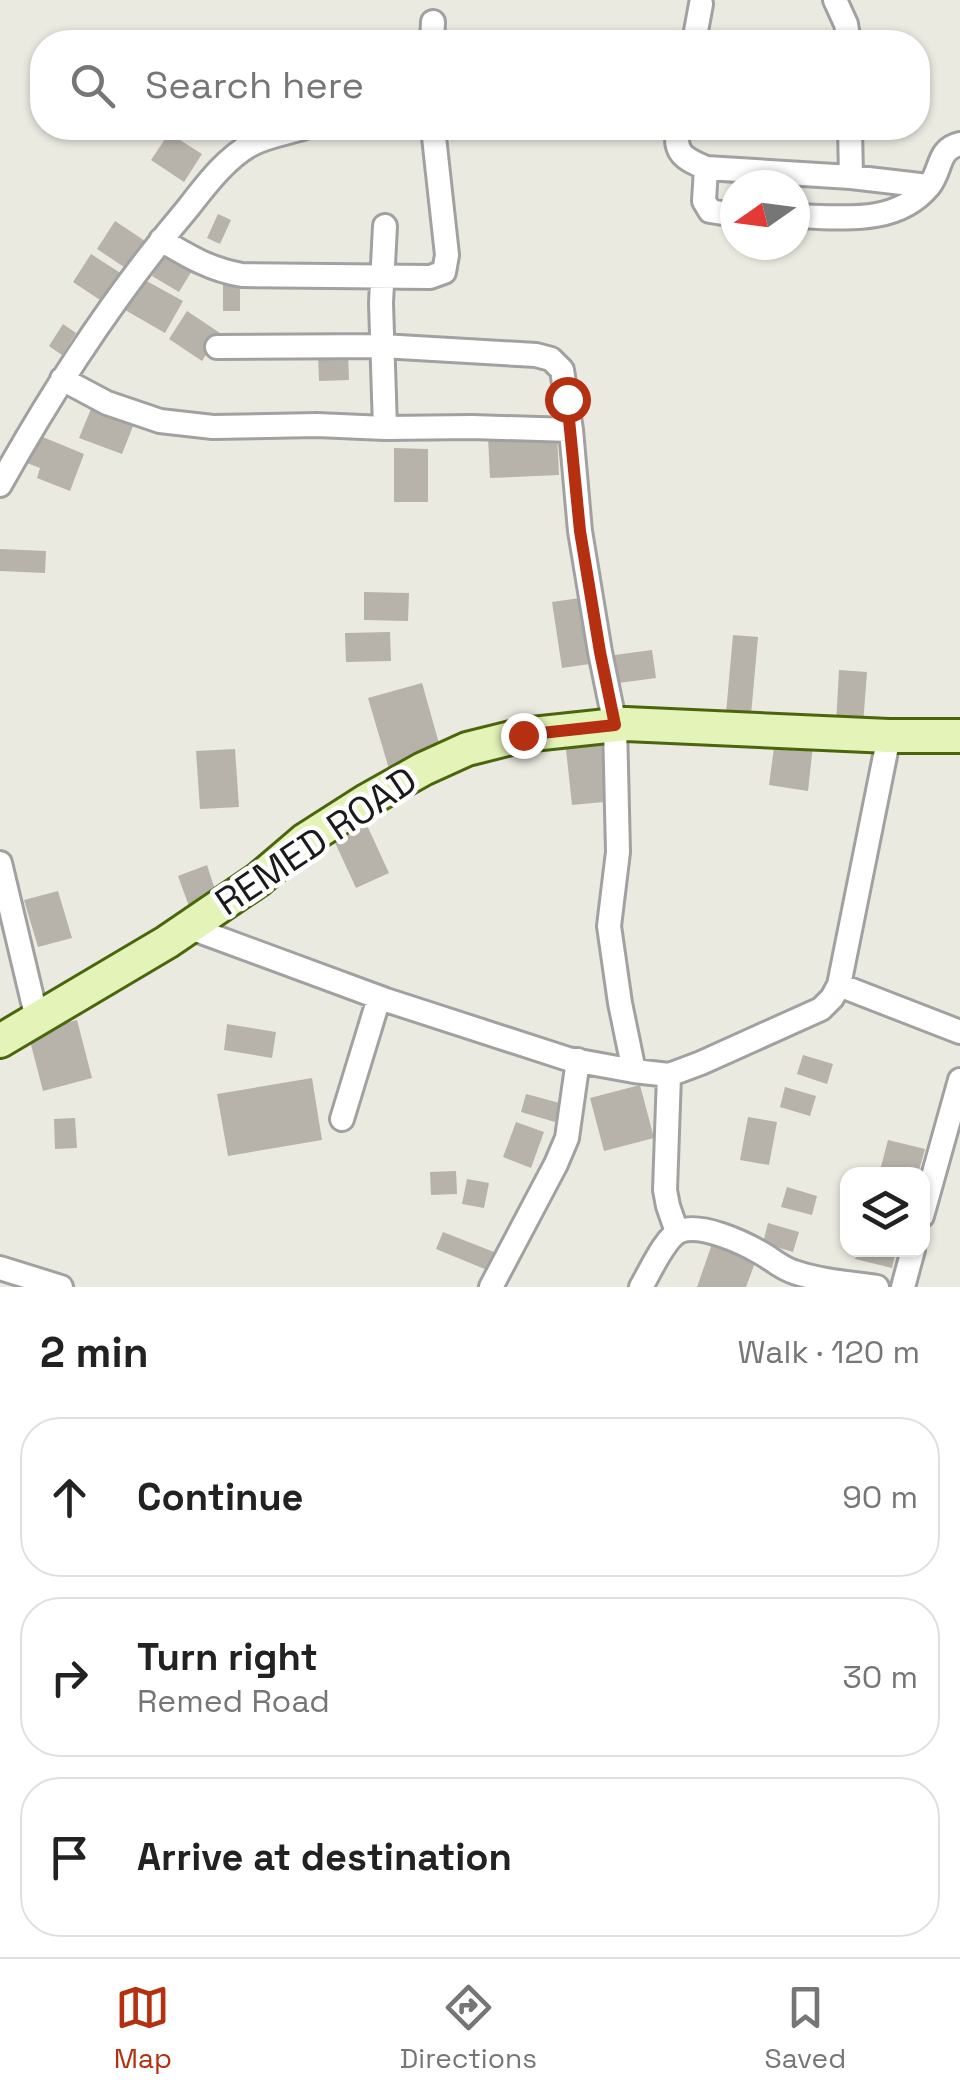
<!DOCTYPE html>
<html lang="en">
<head>
<meta charset="utf-8">
<style>
	body { margin:0; font-family:"Space Grotesk",sans-serif; background:#f2f2f2; color:#222 }
	.controls { position:absolute; right:30px; bottom:30px; display:grid; overflow:hidden; border-radius:20px; box-shadow:0 2px 8px #0004 }
	.controls button { width:90px; height:90px; display:grid; place-items:center; padding:0; border:0; border-bottom:2px solid #e0e0e0; background:#fff; color:#222; font:50px sans-serif }
	.compass { position:absolute; left:720px; top:170px; width:90px; height:90px; border-radius:50%; background:#fff; box-shadow:0 2px 8px #0004; rotate:256deg }
	.stop { position:absolute; width:30px; height:30px; margin:-22px; border:8px solid #b43011; border-radius:50%; background:#fff }
	.stop.end { background:#b43011; border-color:#fff; box-shadow:0 2px 10px #0008 }
	.list { margin:0; padding:0; list-style:none }
	h2 { display:flex; justify-content:space-between; align-items:center; height:130px; margin:0; padding:0 40px; font-size:42px }
	h2 small { font-size:32px; font-weight:400; color:#767676 }
	.list li { display:grid; grid-template-columns:65px 1fr auto; gap:30px; align-items:center; box-sizing:border-box; height:160px; margin:0 20px 20px; padding:0 20px; border:2px solid #e0e0e0; border-radius:40px }
	.list b { display:block; font-size:38px; white-space:nowrap }
	.list p { margin:0; font-size:32px; white-space:nowrap; color:#767676 }
	.list em { font-size:32px; font-style:normal; color:#767676 }
	.icon { flex:none; width:55px; height:55px; fill:none; stroke:currentColor; stroke-width:2; stroke-linecap:round; stroke-linejoin:round }
	.map { position:relative; flex:none; width:960px; height:1287px; overflow:hidden }
	.search { position:absolute; background:#fff; box-shadow:0 2px 8px #0004; left:30px; right:30px; top:30px; height:110px; display:flex; align-items:center; gap:25px; box-sizing:border-box; padding:0 35px; border-radius:40px; color:#767676; font-size:38px }
	.sheet { height:670px; background:#fff }
	nav { display:flex; justify-content:space-around; align-items:center; box-sizing:border-box; height:140px; border-top:2px solid #e0e0e0; background:#fff; font-size:28px; color:#767676 }
	nav a { display:grid; justify-items:center; gap:5px }
	nav .on { color:#b43011 }
	.map>svg:first-child { display:block }
	.building { fill:#b7b2aa }
	.lines { fill:none; stroke-linecap:round; stroke-linejoin:round }
	.street-casing { stroke:#a1a1a1; stroke-width:28 }
	.secondary-casing { stroke:#4b650d; stroke-width:38 }
	.street { stroke:#fff; stroke-width:22 }
	.secondary { stroke:#e4f3b7; stroke-width:32 }
	.route { stroke:#b43011; stroke-width:12 }
	.labels { text-anchor:middle; stroke-width:9; stroke-linejoin:round; paint-order:stroke }
	.street-label { font-size:38px; fill:#1a1a1a; stroke:#fff }
</style>
</head>
<body>
<div class="map">
<svg width="960" height="1287" viewBox="0 0 960 1287">
	<rect width="100%" height="100%" fill="#ebeae1"/>
	<path class="building" d="M169,133L202,154L184,182L151,160Z
		M218,214L231,220L220,244L207,238Z
		M115,221L148,243L130,271L97,249Z
		M166,253L193,269L179,292L152,276Z
		M91,254L125,276L106,304L73,282Z
		M143,279L183,301L165,333L125,310Z
		M223,279L240,280V311H223Z
		M187,311L220,333L202,361L169,339Z
		M63,324L76,333L62,355L49,346Z
		M348,352L349,380L319,381L318,354Z
		M93,404L135,421L122,454L79,438Z
		M557,434L559,475L490,478L488,437Z
		M38,435L84,454L70,491L37,478L40,468L27,463Z
		M394,448L428,449V502H394Z
		M0,549L46,551L45,573L0,571Z
		M364,592L409,593L408,621L364,620Z
		M587,597L597,663L562,668L552,602Z
		M390,632L391,661L346,662L345,633Z
		M733,635L758,637L751,715L726,713Z
		M652,650L656,678L611,684L607,656Z
		M839,670L867,672L863,725L836,724Z
		M422,683L442,754L389,769L368,698Z
		M609,736L615,801L572,805L565,740Z
		M775,740L813,745L808,791L769,785Z
		M235,749L239,807L200,809L196,751Z
		M365,821L389,873L356,888L332,836Z
		M207,865L218,899L190,909L178,876Z
		M58,891L72,938L38,947L24,900Z
		M77,1020L92,1078L43,1091L28,1033Z
		M227,1024L276,1032L272,1058L224,1050Z
		M803,1055L833,1064L827,1084L797,1074Z
		M312,1078L322,1140L228,1156L217,1094Z
		M640,1085L654,1138L604,1151L590,1098Z
		M785,1087L816,1096L810,1116L780,1107Z
		M526,1094L560,1103L555,1122L521,1112Z
		M748,1117L777,1122L769,1165L740,1160Z
		M75,1118L77,1148L55,1149L54,1119Z
		M516,1122L544,1132L531,1168L503,1157Z
		M888,1140L925,1149L918,1174H879Z
		M456,1171L457,1194L431,1195L430,1172Z
		M467,1179L489,1183L484,1208L462,1204Z
		M787,1187L817,1196L812,1215L781,1207Z
		M768,1223L799,1232L793,1252L763,1243Z
		M443,1232L494,1252L487,1270L436,1249Z
		M712,1244L756,1260L746,1287H697Z
		M858,1250H896L892,1268L855,1259Z"/>
	<g class="lines">
		<defs>
			<path id="street" d="M835,0L846,24L849,42
				M432,42L433,22
				M694,42L701,4
				M678,128C673,154 685,159 706,168L704,201L710,211L735,215
				M850,128L851,177
				M706,168L851,177L928,186
				M795,216C840,217 896,226 929,186C942,170 937,149 960,144
				M161,240C188,256 211,270 242,275L430,277L444,272L447,255L433,128
				M217,347L382,346L536,355L551,359L562,370L571,430L580,531L600,652L615,725L618,852L609,926L620,1003L634,1071
				M62,379L107,403L160,421L213,427L317,425L385,428L472,427L571,430
				M385,428L381,303L385,226
				M0,485C54,388 116,293 188,208C206,185 226,158 252,144C267,136 287,133 303,128
				M0,863L37,1019
				M188,927L386,1000L568,1059L634,1071L669,1075L701,1063L821,1009L832,998L839,985L889,736
				M839,985L960,1032
				M669,1075L665,1190L668,1206L677,1232
				M342,1119L379,998
				M922,1216L960,1080
				M0,1268L61,1287
				M491,1287L556,1164L567,1138L578,1060
				M641,1287C650,1272 665,1237 680,1231C701,1223 742,1242 761,1253C772,1259 781,1268 794,1272C820,1281 849,1283 877,1287
				M903,1287L913,1250"/>
			<path id="secondary" d="M0,1041L167,942L258,880L305,840L366,801L423,769L467,749L523,735L626,724L889,736H960"/>
		</defs>
		<use href="#street" class="street-casing"/>
		<use href="#secondary" class="secondary-casing"/>
		<use href="#street" class="street"/>
		<use href="#secondary" class="secondary"/>
	</g>
	<g class="lines">
		<path class="route" d="M523,735L615,725L600,652L580,531L567,399"/>
	</g>
	<g class="labels">
		<g class="street-label">
			<text transform="translate(316 841) rotate(-34)" y="13">REMED ROAD</text>
		</g>
	</g>
</svg>
<div class="controls">
<button><svg class="icon" aria-label="layers" viewBox="0 0 24 24"><path d="M12 4l9 5-9 5-9-5zM3 14l9 5 9-5"/></svg></button>
</div>
<svg class="compass" viewBox="-18 -18 36 36"><path d="M0-13l5 13h-10z" fill="#e53935"/><path d="M0 13l5-13h-10z" fill="#767676"/></svg>
<div class="stop" style="left:567px;top:399px"></div>
<div class="stop end" style="left:523px;top:735px"></div>
<div class="search"><svg class="icon" aria-label="search" viewBox="0 0 24 24"><circle cx="10" cy="10" r="6"/><path d="M15 15l6 6"/></svg>Search here</div>
</div>
<section class="sheet">
<h2>2 min<small>Walk · 120 m</small></h2>
<ul class="list">
<li><svg class="icon" aria-label="ahead" viewBox="0 0 24 24"><path d="M12 20V5M6 11l6-6 6 6"/></svg><div><b>Continue</b></div><em>90 m</em></li>
<li><svg class="icon" aria-label="right" viewBox="0 0 24 24"><path d="M7 20v-9h11M14 6l5 5-5 5"/></svg><div><b>Turn right</b><p>Remed Road</p></div><em>30 m</em></li>
<li><svg class="icon" aria-label="arrive" viewBox="0 0 24 24"><path d="M6 21V4h12l-3 4 3 4H6"/></svg><div><b>Arrive at destination</b></div></li>
</ul>
</section>
<nav>
<a class="on"><svg class="icon" aria-label="map" viewBox="0 0 24 24"><path d="M3 6l6-2 6 2 6-2v14l-6 2-6-2-6 2zM9 4v14M15 6v14"/></svg>Map</a>
<a><svg class="icon" aria-label="directions" viewBox="0 0 24 24"><path d="M12 3l9 9-9 9-9-9zM9 14v-3h6M13 9l2 2-2 2"/></svg>Directions</a>
<a><svg class="icon" aria-label="saved" viewBox="0 0 24 24"><path d="M7 4h10v16l-5-4-5 4z"/></svg>Saved</a>
</nav>
</body>
</html>
